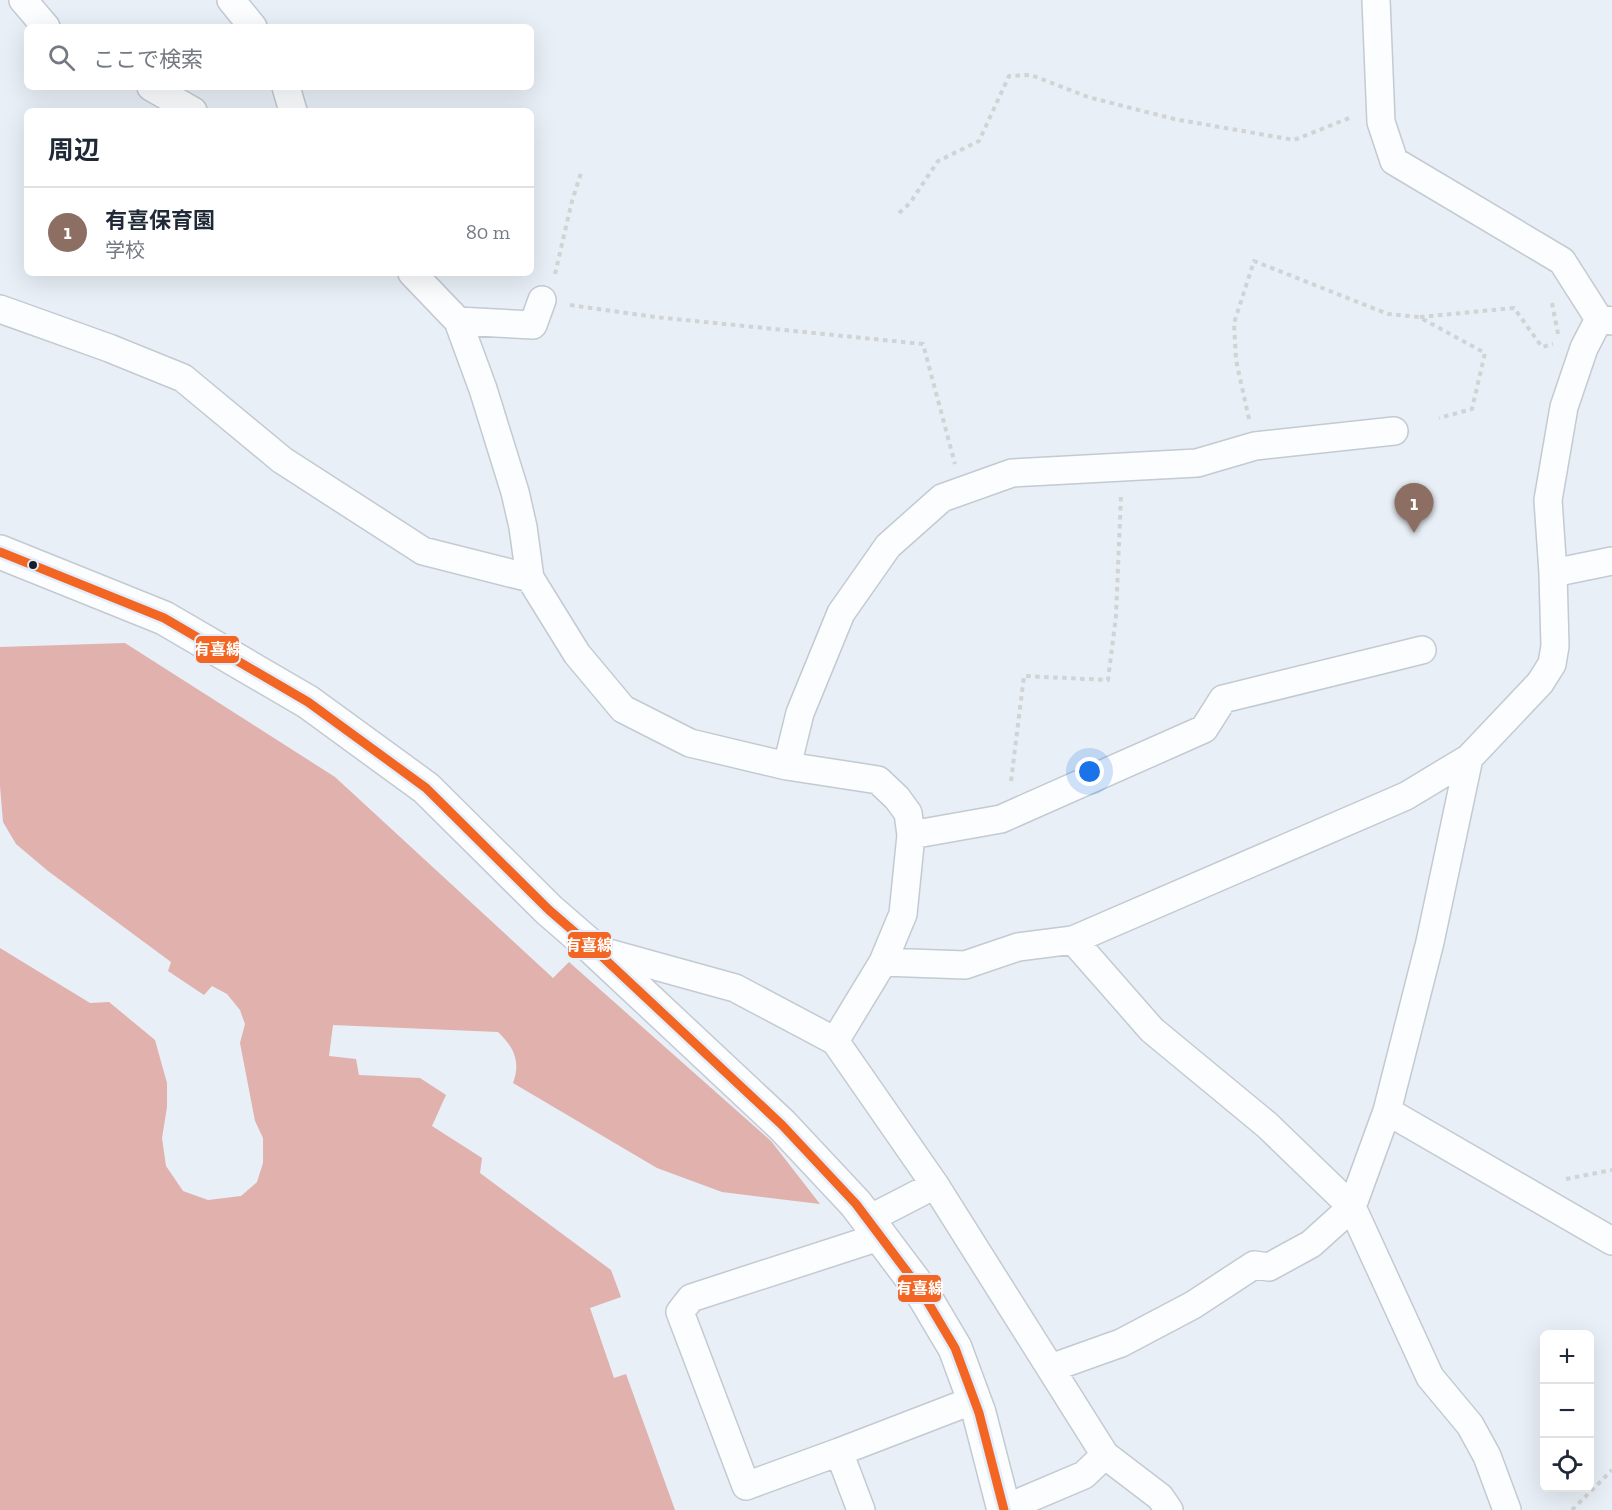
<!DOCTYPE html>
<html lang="ja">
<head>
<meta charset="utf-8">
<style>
	body { margin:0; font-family:"Zilla Slab","Noto Sans JP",serif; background:#f2f2f3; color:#1f2937 }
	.controls { position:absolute; right:18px; bottom:18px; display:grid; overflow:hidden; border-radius:9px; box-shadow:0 6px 24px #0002 }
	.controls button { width:54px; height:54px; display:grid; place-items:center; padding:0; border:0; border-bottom:2px solid #e0e1e3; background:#fff; color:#1f2937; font:30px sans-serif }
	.you { position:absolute; left:1090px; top:772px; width:21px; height:21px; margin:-15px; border:4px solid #fff; border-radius:50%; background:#1a73e8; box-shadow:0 0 0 9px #1a73e833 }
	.badge { display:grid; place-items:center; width:39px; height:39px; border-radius:50%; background:#0f766e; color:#fff; font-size:20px; font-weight:700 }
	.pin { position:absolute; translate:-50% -50px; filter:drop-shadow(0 2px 3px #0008) }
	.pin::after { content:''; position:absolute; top:32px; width:21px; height:18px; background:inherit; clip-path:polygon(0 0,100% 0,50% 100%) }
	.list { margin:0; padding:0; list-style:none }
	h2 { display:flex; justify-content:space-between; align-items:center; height:78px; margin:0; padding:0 24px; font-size:26px }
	h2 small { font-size:20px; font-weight:400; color:#747a83 }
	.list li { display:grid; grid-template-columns:39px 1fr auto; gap:18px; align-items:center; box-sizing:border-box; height:90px; padding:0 24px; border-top:2px solid #e0e1e3 }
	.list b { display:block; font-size:22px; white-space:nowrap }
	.list p { margin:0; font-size:20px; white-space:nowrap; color:#747a83 }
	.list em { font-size:20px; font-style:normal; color:#747a83 }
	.icon { flex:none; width:33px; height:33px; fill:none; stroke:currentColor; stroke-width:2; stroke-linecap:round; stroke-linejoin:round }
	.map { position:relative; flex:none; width:1612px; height:1510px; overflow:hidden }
	.search { position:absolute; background:#fff; box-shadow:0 6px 24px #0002; left:24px; top:24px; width:510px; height:66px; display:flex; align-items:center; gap:15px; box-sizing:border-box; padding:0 21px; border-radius:9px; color:#747a83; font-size:22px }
	.panel { position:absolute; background:#fff; box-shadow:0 6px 24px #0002; left:24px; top:108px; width:510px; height:168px; border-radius:9px }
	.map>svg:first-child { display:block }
	.water { fill:#e0b1ad }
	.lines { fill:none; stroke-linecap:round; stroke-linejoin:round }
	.street-casing { stroke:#c3cad2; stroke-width:30 }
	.secondary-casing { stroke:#c3cad2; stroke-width:36 }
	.path { stroke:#d1d3d5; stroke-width:4; stroke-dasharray:4.5 4.5; stroke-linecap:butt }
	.street { stroke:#fcfdfe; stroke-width:27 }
	.secondary { stroke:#fcfdfe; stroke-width:33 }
	.bus-1-casing { stroke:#e2eefc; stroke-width:14 }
	.bus-1 { stroke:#f26522; stroke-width:9 }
	.bus-dot { fill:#181f27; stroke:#e2eefc; stroke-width:2 }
	.line-badge { stroke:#e2eefc; stroke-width:2 }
	.badge-label { font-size:16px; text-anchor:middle; font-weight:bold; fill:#fff }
</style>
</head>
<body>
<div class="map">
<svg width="1612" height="1510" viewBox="0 0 1612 1510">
	<rect width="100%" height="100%" fill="#e8eff6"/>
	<path class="water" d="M125,643L335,777L553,978L569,962L771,1141L820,1204L722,1192L657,1168L513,1083C521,1062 514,1047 498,1032L333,1025L329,1056L356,1059L359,1075L420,1078L446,1095L432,1126L482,1158L480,1173L611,1270L621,1297L590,1308L614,1378L626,1374L675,1510H0V948L90,1003L109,1002L155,1040L167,1083V1107L162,1138L166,1166L183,1191L208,1200L241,1196L257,1182L263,1163V1138L255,1121L240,1043L245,1024L240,1010L227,994L212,986L204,995L168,971L171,962L48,871L16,844L3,822L0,786V647Z"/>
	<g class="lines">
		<defs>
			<path id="street" d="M23,0L46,27
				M231,0L253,27
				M1376,0L1381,122L1394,161L1562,261L1599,319L1612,321
				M151,87L193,111
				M286,87L293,111
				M412,273L458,321L483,389L515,492L523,527L530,578L577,654L623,709L690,743L787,766L878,780L897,798L908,813L911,835L903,914L883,962L835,1041
				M0,309L109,348L183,378L282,460L423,551L530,578
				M458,321L533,325L542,300
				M1553,573L1548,500L1564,407L1584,348L1599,319
				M787,766L800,713L841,613L888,546L942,498L1012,473L1197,463L1255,446L1394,431
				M911,835L1001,819L1204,729L1223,699L1422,650
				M1073,940L1152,1030L1267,1125L1352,1207L1430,1377L1470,1425L1487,1456L1507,1510
				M594,949L735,988L835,1041L935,1185L1105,1455L1160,1497L1169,1510
				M883,962L965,965L1018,947L1073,940L1406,796L1469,758L1540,683L1552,664L1555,646L1553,573L1612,561
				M1387,1111L1612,1241
				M867,1220L935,1185
				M1051,1368L1121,1343L1193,1305L1254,1265L1269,1267L1311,1244L1352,1207L1387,1111L1430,942L1469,758
				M839,1452L974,1400
				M1004,1509L1084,1475L1105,1455
				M861,1510L839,1452L746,1486L680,1312L691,1298L879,1237"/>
			<path id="secondary" d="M0,552L164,618L308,702L426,788L549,910L594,949L782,1125L856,1204L920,1289L955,1348L979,1413L1004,1510"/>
		</defs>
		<use href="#street" class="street-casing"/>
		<use href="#secondary" class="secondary-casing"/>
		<path class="path" d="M899,213L910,203L938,161L979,141L1009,76L1031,75L1088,97L1174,119L1294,140L1352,117
			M555,274L572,201L581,173
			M1552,303L1558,334
			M570,305L655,317L923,344L955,464
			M1420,317L1514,308L1542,347L1553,344
			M1249,419L1236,360L1234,323L1254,261L1388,314L1419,317L1485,353L1472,409L1439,418
			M1011,781L1024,676L1108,680L1116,616L1121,495
			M1566,1179L1612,1170
			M1572,1510L1612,1470"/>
		<use href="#street" class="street"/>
		<use href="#secondary" class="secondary"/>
		<defs>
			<path id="bus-1" d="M0,552L164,618L308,702L426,788L549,910L594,949L782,1125L856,1204L920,1289L955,1348L979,1413L1004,1510"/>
		</defs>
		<use href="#bus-1" class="bus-1-casing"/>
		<use href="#bus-1" class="bus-1"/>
	</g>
	<circle class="bus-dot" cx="33" cy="565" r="5"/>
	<g class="line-badge">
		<rect x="195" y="635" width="45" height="29" rx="6" fill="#f26522"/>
		<rect x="567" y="931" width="45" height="28" rx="6" fill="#f26522"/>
		<rect x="897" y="1274" width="45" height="29" rx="6" fill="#f26522"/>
	</g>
	<g class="badge-label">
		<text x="218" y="655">有喜線</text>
		<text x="589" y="951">有喜線</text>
		<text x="920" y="1294">有喜線</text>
	</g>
</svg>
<div class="controls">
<button>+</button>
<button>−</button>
<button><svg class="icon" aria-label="locate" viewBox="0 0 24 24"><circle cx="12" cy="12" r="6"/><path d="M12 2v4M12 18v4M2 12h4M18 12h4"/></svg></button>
</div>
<div class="you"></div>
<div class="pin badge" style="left:1414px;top:533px;background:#8d6e63">1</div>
<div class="search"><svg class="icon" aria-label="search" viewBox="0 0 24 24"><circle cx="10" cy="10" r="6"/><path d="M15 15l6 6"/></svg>ここで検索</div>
<section class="panel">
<h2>周辺<small></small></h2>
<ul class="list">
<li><span class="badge" style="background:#8d6e63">1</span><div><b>有喜保育園</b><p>学校</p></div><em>80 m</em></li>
</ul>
</section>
</div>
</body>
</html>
